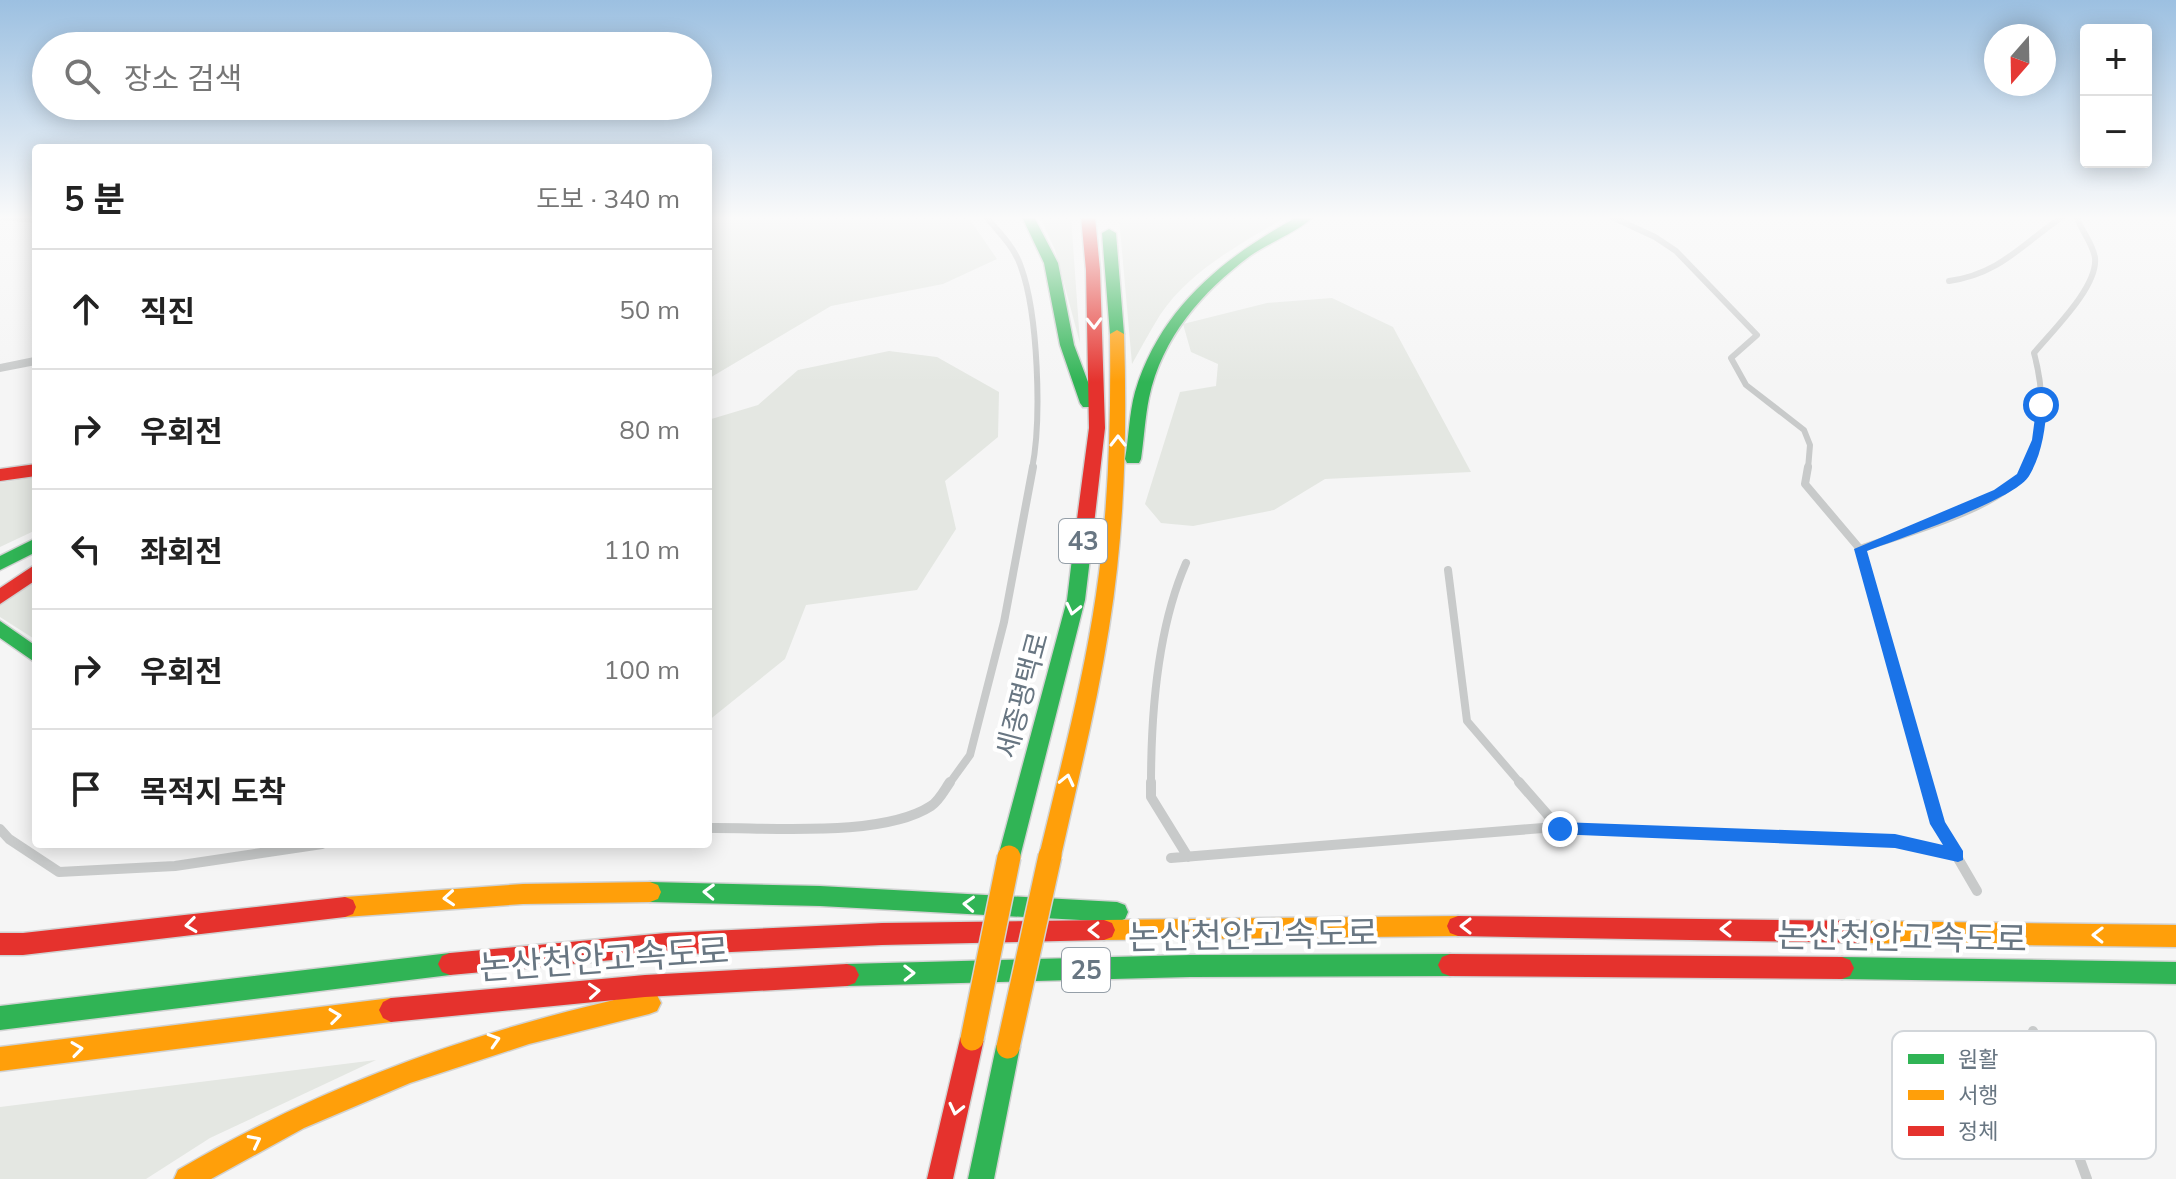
<!DOCTYPE html>
<html lang="ko">
<head>
<meta charset="utf-8">
<style>
	body { margin:0; font-family:Mulish,"Noto Sans KR",sans-serif; background:#f6f6f6; color:#222 }
	.controls { position:absolute; right:24px; top:24px; display:grid; overflow:hidden; border-radius:8px; box-shadow:0 4px 20px #0003 }
	.controls button { width:72px; height:72px; display:grid; place-items:center; padding:0; border:0; border-bottom:2px solid #e0e0e0; background:#fff; color:#222; font:40px sans-serif }
	.compass { position:absolute; left:1984px; top:24px; width:72px; height:72px; border-radius:50%; background:#fff; box-shadow:0 4px 20px #0003; rotate:200deg }
	.stop { position:absolute; width:24px; height:24px; margin:-18px; border:6px solid #1a73e8; border-radius:50%; background:#fff }
	.stop.end { background:#1a73e8; border-color:#fff; box-shadow:0 2px 8px #0008 }
	.list { margin:0; padding:0; list-style:none }
	h2 { display:flex; justify-content:space-between; align-items:center; height:104px; margin:0; padding:0 32px; font-size:34px }
	h2 small { font-size:26px; font-weight:400; color:#767676 }
	.list li { display:grid; grid-template-columns:52px 1fr auto; gap:24px; align-items:center; box-sizing:border-box; height:120px; padding:0 32px; border-top:2px solid #e0e0e0 }
	.list b { display:block; font-size:30px; white-space:nowrap }
	.list em { font-size:26px; font-style:normal; color:#767676 }
	.icon { flex:none; width:44px; height:44px; fill:none; stroke:currentColor; stroke-width:2; stroke-linecap:round; stroke-linejoin:round }
	.map { position:relative; flex:none; width:2176px; height:1179px; overflow:hidden }
	.search { position:absolute; background:#fff; box-shadow:0 4px 20px #0003; left:32px; top:32px; width:680px; height:88px; display:flex; align-items:center; gap:20px; box-sizing:border-box; padding:0 28px; border-radius:44px; color:#767676; font-size:30px }
	.panel { position:absolute; background:#fff; box-shadow:0 4px 20px #0003; left:32px; top:144px; width:680px; height:704px; border-radius:8px }
	.map>svg:first-child { display:block }
	.green { fill:#e4e7e2 }
	.lines { fill:none; stroke-linecap:round; stroke-linejoin:round }
	.fast-casing { stroke:#d1d2d2; stroke-width:3 }
	.slow-casing { stroke:#d1d2d2; stroke-width:3 }
	.jam-casing { stroke:#d1d2d2; stroke-width:3 }
	.lane-far2 { stroke:#c8caca; stroke-width:6 }
	.lane-far1 { stroke:#c8caca; stroke-width:8 }
	.lane { stroke:#c8caca; stroke-width:10 }
	.street { fill:#c8caca; fill-rule:evenodd }
	.fast { fill:#30b455; fill-rule:evenodd }
	.slow { fill:#ff9f0a; fill-rule:evenodd }
	.jam { fill:#e5322d; fill-rule:evenodd }
	.slow-bridge-casing { stroke:#d1d2d2; stroke-width:26; stroke-linecap:butt }
	.slow-bridge { stroke:#ff9f0a; stroke-width:23 }
	.oneway { stroke:#fff }
	.route { fill:#1a73e8 }
	.labels { text-anchor:middle; stroke-width:8; stroke-linejoin:round; paint-order:stroke }
	.shield { fill:#fff; stroke:#959fa8; stroke-width:2 }
	.shield-label { font-size:26px; font-weight:bold; fill:#687682 }
	.street-label { font-size:28px; fill:#687682; stroke:#fff }
	.near-street-label { font-size:34px; fill:#687682; stroke:#fff }
	.key { fill:#fff; stroke:#d2d6da; stroke-width:2 }
	.key-label { font-size:22px; fill:#687682 }
</style>
</head>
<body>
<div class="map">
<svg width="2176" height="1179" viewBox="0 0 2176 1179">
	<rect width="100%" height="100%" fill="#f5f5f5"/>
	<path class="green" d="M708,217H968L997,259L943,284L831,306L708,379Z
		M1040,217H1071L1080,343L1055,250Z
		M1119,217H1286C1242,243 1190,270 1160,315C1150,331 1141,348 1132,364Z
		M1332,298L1393,327L1471,472L1325,479L1274,510L1193,526L1161,523L1145,504L1180,392L1216,386L1218,364L1191,352L1183,324L1267,303Z
		M889,351L937,357L999,392L998,437L945,481L956,529L917,590L806,605L785,659L708,721V420L758,405L798,370Z
		M36,477V530L0,547V483Z
		M36,580V640L0,617V603Z
		M376,1060L210,1138L146,1179H0V1107Z"/>
	<g class="lines">
		<defs>
			<path id="fast" d="M1022,217H1034L1058,263L1074,345L1096,403L1093,407H1083L1080,403L1060,345L1044,263Z
				M1297,217H1313C1296,233 1270,242 1250,256C1202,292 1162,337 1149,398C1145,418 1144,439 1141,459L1139,463H1127L1125,459C1129,437 1129,414 1135,392C1160,308 1223,258 1297,217Z
				M1109,229L1116,233L1124,334L1117,338L1110,334L1102,233Z
				M1083,536L1092,542L1085,600L1020,857L1017,864L1009,867L1001,864L998,857L1067,600L1074,542Z
				M36,538V552L0,570V556Z
				M0,621L36,646V663L0,638Z
				M650,882L820,886L1117,902L1125,905L1128,912L1125,919L1117,922L820,906L650,902L642,899L639,892L642,885Z
				M450,953L458,956L462,964L458,972L450,975L0,1030V1006Z
				M1450,954L1458,957L1462,965L1458,973L1450,976L1190,977L847,986L839,983L835,975L839,967L847,964L1190,955Z
				M1842,957L2176,962V984L1842,979L1834,976L1830,968L1834,960Z
				M1008,1035L1017,1039L1020,1047L994,1179H968L996,1047L999,1039Z"/>
			<path id="slow" d="M1117,330L1124,334C1127,432 1125,530 1109,628C1097,705 1078,780 1061,856L1058,863L1050,866L1042,863L1039,856C1060,769 1083,683 1096,595C1109,508 1111,421 1110,334Z
				M650,882L658,885L661,892L658,899L650,902L523,904L345,917L337,914L334,907L337,900L345,897L523,884Z
				M1458,916L1466,919L1469,926L1466,933L1458,936L1104,940L1096,937L1093,930L1096,923L1104,920Z
				M1866,921L2176,925V947L1866,943L1858,939L1855,932L1858,925Z
				M649,992L657,995L661,1003L657,1011L649,1014L529,1044L410,1083L304,1128L211,1179H174L178,1170C328,1082 480,1029 649,992Z
				M391,998L399,1002L403,1010L399,1018L391,1022L0,1071V1047Z"/>
			<path id="jam" d="M1081,217H1095L1100,270L1105,428L1092,542L1083,548L1074,542L1089,428L1086,270Z
				M36,464V476L0,481V469Z
				M36,564V580L0,604V588Z
				M345,897L353,900L356,907L353,914L345,917L23,955H0V933H23Z
				M1458,916L1866,921L1874,925L1877,932L1874,939L1866,943L1458,936L1450,933L1447,926L1450,919Z
				M1104,920L1112,923L1115,930L1112,937L1104,940L882,945L666,955L450,975L442,972L438,964L442,956L450,953L666,933L882,923Z
				M1450,954L1842,957L1850,960L1854,968L1850,976L1842,979L1450,976L1442,973L1438,965L1442,957Z
				M847,964L855,967L859,975L855,983L847,986L645,997L391,1022L383,1018L379,1010L383,1002L391,998L645,975Z
				M972,1027L980,1031L984,1039L953,1179H927L960,1039L964,1031Z"/>
		</defs>
		<use href="#fast" class="fast-casing"/>
		<use href="#slow" class="slow-casing"/>
		<use href="#jam" class="jam-casing"/>
		<path class="lane-far2" d="M986,217C999,232 1015,248 1021,267C1038,314 1042,419 1032,469
			M1612,217L1655,237L1676,251L1757,335L1731,358L1746,385L1804,430L1810,445L1808,469
			M1949,281C2000,274 2022,244 2062,217
			M2028,469C2046,434 2044,390 2034,353C2052,331 2098,287 2095,258C2093,243 2081,231 2077,217"/>
		<path class="lane-far1" d="M1808,467L1805,484L1860,549L1927,784
			M1860,549C1907,532 2001,509 2029,467
			M1448,570L1467,721L1521,784
			M949,784L970,755L1004,622L1033,467
			M1151,784C1151,714 1158,627 1186,563"/>
		<path class="lane" d="M1151,782V797L1188,857
			M1519,782L1560,829
			M1926,782L1938,824L1977,891
			M708,828C767,827 882,838 931,806C939,801 945,789 950,782
			M0,829L9,839L59,872L175,866L322,844
			M1171,858L1543,828L1895,841L1958,855
			M2033,1031L2087,1179"/>
		<path class="street" d="M0,217H36V223L1,220Z
			M34,357L36,365L0,372V364Z"/>
		<use href="#fast" class="fast"/>
		<use href="#slow" class="slow"/>
		<use href="#jam" class="jam"/>
		<defs>
			<path id="slow-bridge" d="M972,1039L1009,857
				M1008,1047L1050,856"/>
		</defs>
		<use href="#slow-bridge" class="slow-bridge-casing"/>
		<use href="#slow-bridge" class="slow-bridge"/>
	</g>
	<defs><path id="oneway-chevron" d="M-2-3.5L2.5 0L-2 3.5" fill="none" stroke-width="1.6" stroke-linecap="round" stroke-linejoin="round" transform="scale(2)"/></defs>
	<g class="oneway">
		<use href="#oneway-chevron" transform="translate(1094 323) rotate(89)"/>
		<use href="#oneway-chevron" transform="translate(1118 441) rotate(-90)"/>
		<use href="#oneway-chevron" transform="translate(1073 609) rotate(103)"/>
		<use href="#oneway-chevron" transform="translate(1067 780) rotate(-77)"/>
		<use href="#oneway-chevron" transform="translate(709 892) rotate(-178)"/>
		<use href="#oneway-chevron" transform="translate(449 898) rotate(176)"/>
		<use href="#oneway-chevron" transform="translate(969 904) rotate(-177)"/>
		<use href="#oneway-chevron" transform="translate(191 925) rotate(173)"/>
		<use href="#oneway-chevron" transform="translate(1466 926) rotate(-180)"/>
		<use href="#oneway-chevron" transform="translate(1726 929) rotate(-179)"/>
		<use href="#oneway-chevron" transform="translate(1094 930) rotate(179)"/>
		<use href="#oneway-chevron" transform="translate(2098 935) rotate(-179)"/>
		<use href="#oneway-chevron" transform="translate(909 973) rotate(-1)"/>
		<use href="#oneway-chevron" transform="translate(594 991) rotate(-4)"/>
		<use href="#oneway-chevron" transform="translate(335 1016) rotate(-7)"/>
		<use href="#oneway-chevron" transform="translate(494 1040) rotate(-17)"/>
		<use href="#oneway-chevron" transform="translate(77 1049) rotate(-8)"/>
		<use href="#oneway-chevron" transform="translate(956 1109) rotate(103)"/>
		<use href="#oneway-chevron" transform="translate(255 1141) rotate(-27)"/>
	</g>
	<linearGradient id="sky" x2="0" y2="1"><stop stop-color="#9cc0e1"/><stop offset="0.57" stop-color="#fafafa"/><stop offset="1" stop-color="#fafafa" stop-opacity="0"/></linearGradient>
	<rect width="2176" height="382" fill="url(#sky)"/>
	<path class="route" d="M2037,402L2047,405C2045,430 2042,454 2029,476C2015,500 1898,539 1867,551L1945,822L1963,851V860L1958,862L1895,848L1555,834L1553,829L1560,822L1895,834L1943,845L1930,824L1854,549L1994,490L2017,474L2032,440Z"/>
	<g class="labels">
		<g class="shield">
			<rect x="1059" y="519" width="48" height="44" rx="6"/>
			<rect x="1062" y="948" width="48" height="44" rx="6"/>
		</g>
		<g class="shield-label">
			<text x="1083" y="550">43</text>
			<text x="1086" y="979">25</text>
		</g>
		<g class="street-label">
			<text transform="translate(1022 695) rotate(-75)" y="10">세종평택로</text>
		</g>
		<g class="near-street-label">
			<text transform="translate(1253 935) rotate(-1)" y="12">논산천안고속도로</text>
			<text transform="translate(1902 937) rotate(1)" y="12">논산천안고속도로</text>
			<text transform="translate(604 959) rotate(-4)" y="12">논산천안고속도로</text>
		</g>
	</g>
	<rect x="1892" y="1031" width="264" height="128" rx="12" class="key"/>
	<rect x="1908" y="1054" width="36" height="10" fill="#30b455"/>
	<rect x="1908" y="1090" width="36" height="10" fill="#ff9f0a"/>
	<rect x="1908" y="1126" width="36" height="10" fill="#e5322d"/>
	<g class="key-label">
		<text x="1958" y="1067">원활</text>
		<text x="1958" y="1103">서행</text>
		<text x="1958" y="1139">정체</text>
	</g>
</svg>
<div class="controls">
<button>+</button>
<button>−</button>
</div>
<svg class="compass" viewBox="-18 -18 36 36"><path d="M0-13l5 13h-10z" fill="#e53935"/><path d="M0 13l5-13h-10z" fill="#767676"/></svg>
<div class="stop" style="left:2041px;top:405px"></div>
<div class="stop end" style="left:1560px;top:829px"></div>
<div class="search"><svg class="icon" aria-label="search" viewBox="0 0 24 24"><circle cx="10" cy="10" r="6"/><path d="M15 15l6 6"/></svg>장소 검색</div>
<section class="panel">
<h2>5 분<small>도보 · 340 m</small></h2>
<ul class="list">
<li><svg class="icon" aria-label="ahead" viewBox="0 0 24 24"><path d="M12 20V5M6 11l6-6 6 6"/></svg><div><b>직진</b></div><em>50 m</em></li>
<li><svg class="icon" aria-label="right" viewBox="0 0 24 24"><path d="M7 20v-9h11M14 6l5 5-5 5"/></svg><div><b>우회전</b></div><em>80 m</em></li>
<li><svg class="icon" aria-label="left" viewBox="0 0 24 24"><path d="M17 20v-9H6M10 6l-5 5 5 5"/></svg><div><b>좌회전</b></div><em>110 m</em></li>
<li><svg class="icon" aria-label="right" viewBox="0 0 24 24"><path d="M7 20v-9h11M14 6l5 5-5 5"/></svg><div><b>우회전</b></div><em>100 m</em></li>
<li><svg class="icon" aria-label="arrive" viewBox="0 0 24 24"><path d="M6 21V4h12l-3 4 3 4H6"/></svg><div><b>목적지 도착</b></div></li>
</ul>
</section>
</div>
</body>
</html>
